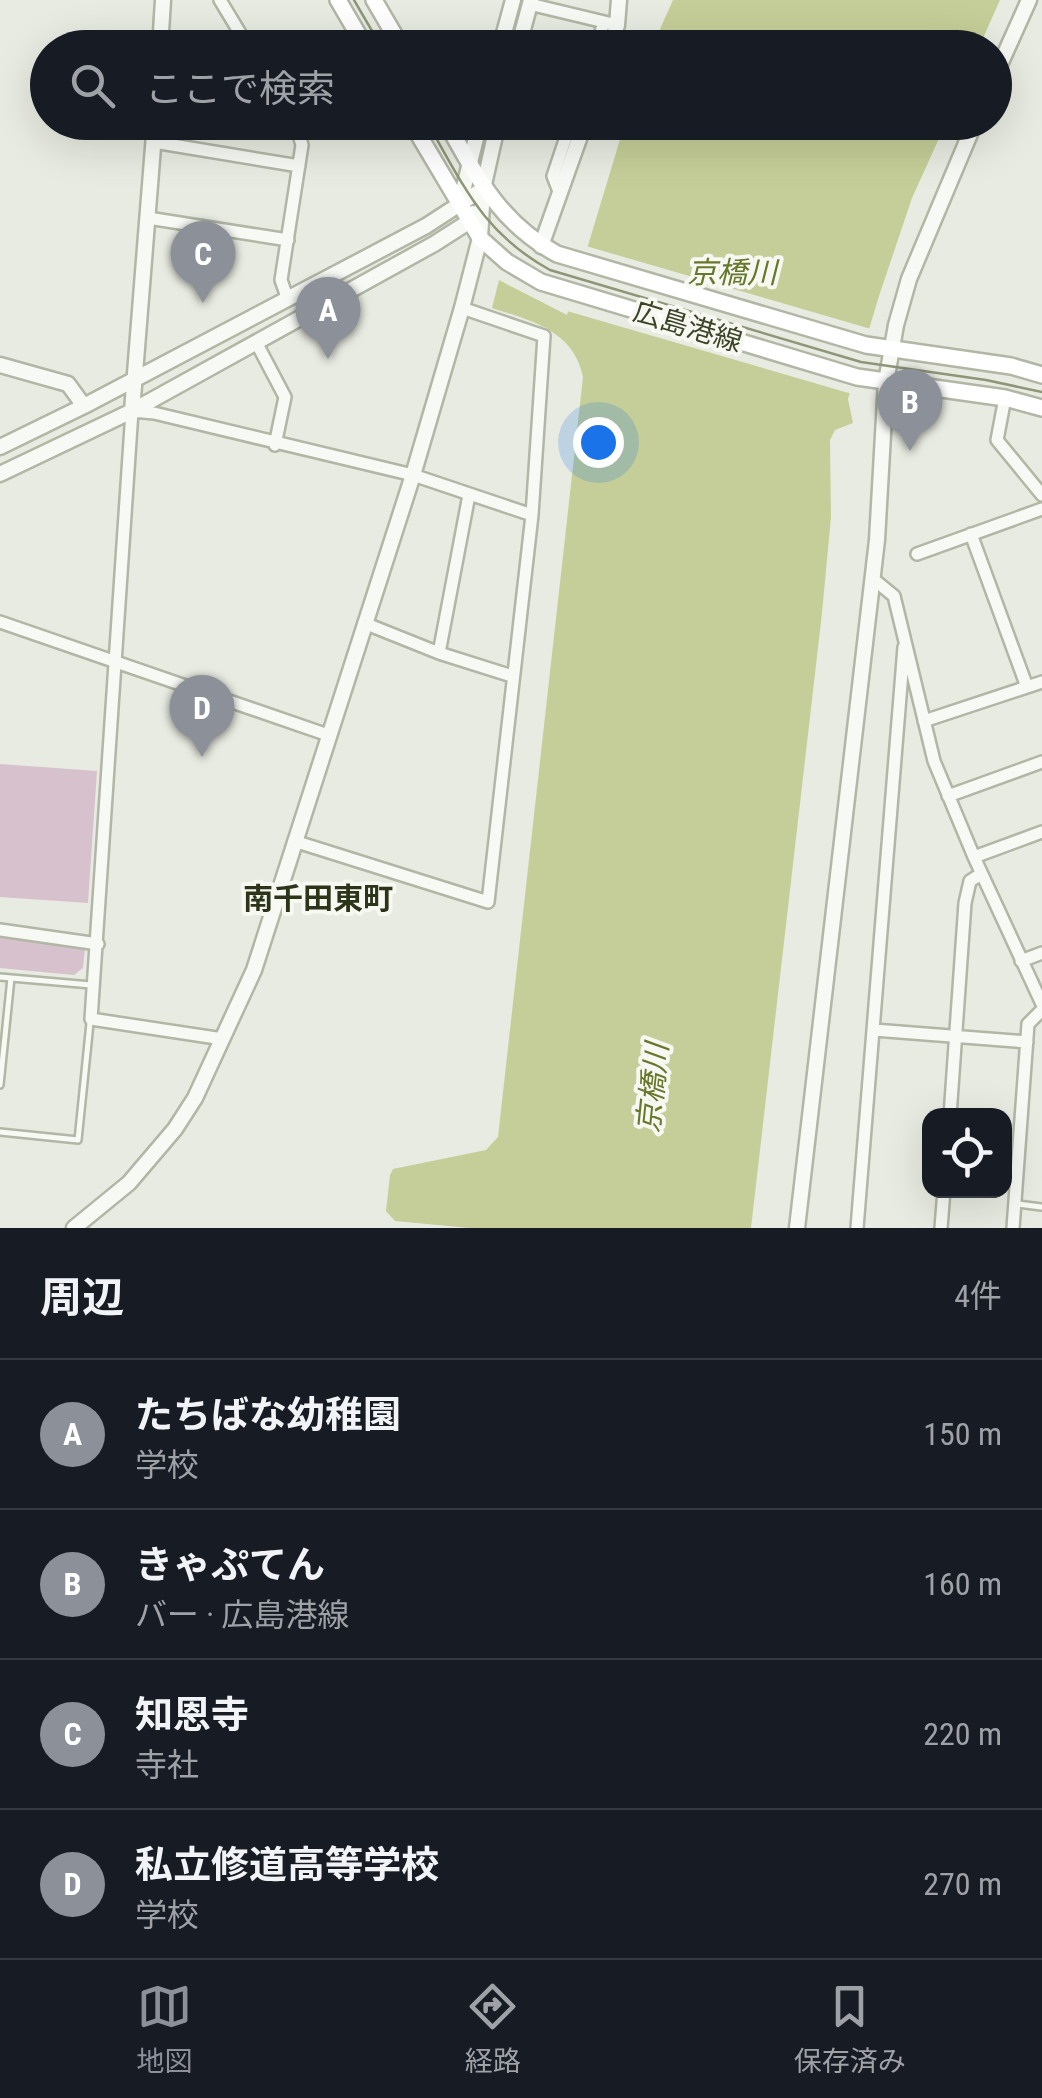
<!DOCTYPE html>
<html lang="ja">
<head>
<meta charset="utf-8">
<style>
	body { margin:0; font-family:"Roboto Condensed","Noto Sans JP",sans-serif; background:#20242c; color:#f1f3f6 }
	.controls { position:absolute; right:30px; bottom:30px; display:grid; overflow:hidden; border-radius:20px; box-shadow:0 10px 40px #0002 }
	.controls button { width:90px; height:90px; display:grid; place-items:center; padding:0; border:0; border-bottom:2px solid #363941; background:#171b24; color:#f1f3f6; font:50px sans-serif }
	.you { position:absolute; left:598px; top:442px; width:35px; height:35px; margin:-25px; border:8px solid #fff; border-radius:50%; background:#1a73e8; box-shadow:0 0 0 15px #1a73e833 }
	.badge { display:grid; place-items:center; width:65px; height:65px; border-radius:50%; background:#8c9099; color:#fff; font-size:32px; font-weight:700 }
	.pin { position:absolute; translate:-50% -82px; filter:drop-shadow(0 2px 5px #0008) }
	.pin::after { content:''; position:absolute; top:52px; width:35px; height:30px; background:inherit; clip-path:polygon(0 0,100% 0,50% 100%) }
	.list { margin:0; padding:0; list-style:none }
	h2 { display:flex; justify-content:space-between; align-items:center; height:130px; margin:0; padding:0 40px; font-size:42px }
	h2 small { font-size:32px; font-weight:400; color:#9ea1a6 }
	.list li { display:grid; grid-template-columns:65px 1fr auto; gap:30px; align-items:center; box-sizing:border-box; height:150px; padding:0 40px; border-top:2px solid #363941 }
	.list b { display:block; font-size:38px; white-space:nowrap }
	.list p { margin:0; font-size:32px; white-space:nowrap; color:#9ea1a6 }
	.list em { font-size:32px; font-style:normal; color:#9ea1a6 }
	.icon { flex:none; width:55px; height:55px; fill:none; stroke:currentColor; stroke-width:2; stroke-linecap:round; stroke-linejoin:round }
	.map { position:relative; flex:none; width:1042px; height:1228px; overflow:hidden }
	.search { position:absolute; background:#171b24; box-shadow:0 10px 40px #0002; left:30px; right:30px; top:30px; height:110px; display:flex; align-items:center; gap:25px; box-sizing:border-box; padding:0 35px; border-radius:55px; color:#9ea1a6; font-size:38px }
	.sheet { height:730px; background:#171b24 }
	nav { display:flex; justify-content:space-around; align-items:center; box-sizing:border-box; height:140px; border-top:2px solid #363941; background:#171b24; font-size:28px; color:#9ea1a6 }
	nav a { display:grid; justify-items:center; gap:5px }
	nav .on { color:#8c9099 }
	.map>svg:first-child { display:block }
	.green { fill:#d6c1cd }
	.water { fill:#c5ce98 }
	.pier { fill:#e8ebe1 }
	.lines { fill:none; stroke-linecap:round; stroke-linejoin:round }
	.service-casing { stroke:#b1b6a5; stroke-width:10 }
	.minor-casing { stroke:#b1b6a5; stroke-width:16 }
	.tertiary-casing { stroke:#b1b6a5; stroke-width:19 }
	.secondary-casing { stroke:#b1b6a5; stroke-width:20 }
	.service { stroke:#f7f9f4; stroke-width:5 }
	.minor { stroke:#f7f9f4; stroke-width:11 }
	.tertiary { stroke:#f7f9f4; stroke-width:14 }
	.secondary { stroke:#fff; stroke-width:15 }
	.tram { stroke:#8e9678; stroke-width:2.5 }
	.labels { text-anchor:middle; stroke-width:8; stroke-linejoin:round; paint-order:stroke }
	.street-label { font-size:28px; fill:#3c4427; stroke:#f6f8f1 }
	.water-label { font-size:30px; font-style:italic; fill:#67782c; stroke:#f6f8f1 }
	.neighbourhood-label { font-size:30px; font-weight:bold; fill:#2c3519; stroke:#f6f8f1 }
</style>
</head>
<body>
<div class="map">
<svg width="1042" height="1228" viewBox="0 0 1042 1228">
	<rect width="100%" height="100%" fill="#e8ebe1"/>
	<path class="green" d="M0,764L97,771L88,903L0,897Z
		M0,935L80,945L85,948L83,968L74,975L0,968Z"/>
	<path class="water" d="M673,0H1000L979,47H652Z
		M625,123H946L912,198L879,296L848,399L853,423L835,430L830,440L831,517L822,613L751,1228H469L395,1221L386,1211L390,1175L393,1169L486,1150L498,1137L583,377C574,331 532,321 492,308L499,280L567,315Z"/>
	<path class="pier" d="M586,246L871,329L852,394L567,311Z"/>
	<g class="lines">
		<defs>
			<path id="service" d="M0,977L91,985
				M0,1085L11,978
				M0,1132L78,1140L90,1023
				M1018,1204L1041,1207"/>
			<path id="minor" d="M220,0L249,48
				M529,4L617,25
				M596,48L604,22
				M154,142L299,166
				M560,194L553,176L571,122
				M148,218L288,240
				M287,297L281,280L302,145L295,122
				M256,342L285,397L275,445
				M1005,398L997,440L1042,495
				M971,534L1027,687
				M917,554L1042,509
				M872,578L894,596L934,761L974,857L1042,1004
				M0,622L328,735
				M364,623L439,653L512,676
				M439,653L469,495
				M924,721L1042,682
				M948,796L1042,762
				M294,841L488,902L532,515L544,336L462,308
				M974,857L1042,832
				M0,930L98,944
				M1021,961L1042,953
				M874,1030L1027,1042
				M223,1039L91,1019L132,411L154,413L413,475L532,515
				M950,1116L965,903L970,881L981,874
				M857,1228L904,647
				M941,1228L944,1190
				M1013,1228L1028,1024L1042,1010"/>
			<path id="tertiary" d="M160,48L163,0
				M500,48L513,0
				M518,48L531,0
				M610,48L617,25L619,0
				M994,78L1029,0
				M460,203L480,122
				M541,246L585,122
				M0,365L68,384L84,406
				M132,411L155,122
				M0,447L84,406L426,226L483,189
				M0,474L132,411L434,244L470,221L473,213
				M74,1228L129,1183L175,1129L195,1098L254,970L413,475L462,308L480,238L483,189L498,122
				M797,1228L877,540L886,382L896,325L909,279L975,122"/>
			<path id="secondary" d="M338,0L366,48
				M374,0L402,48
				M411,122L480,238L507,262L541,282L857,377L1005,398L1042,408
				M446,122C477,177 499,222 557,254L866,345L1011,366L1042,375"/>
		</defs>
		<use href="#service" class="service-casing"/>
		<use href="#minor" class="minor-casing"/>
		<use href="#tertiary" class="tertiary-casing"/>
		<use href="#secondary" class="secondary-casing"/>
		<use href="#service" class="service"/>
		<use href="#minor" class="minor"/>
		<use href="#tertiary" class="tertiary"/>
		<use href="#secondary" class="secondary"/>
		<path class="tram" d="M354,0L382,48
			M427,122C464,186 483,233 550,270L861,362L986,380L1042,392"/>
	</g>
	<g class="labels">
		<g class="street-label">
			<text transform="translate(688 326) rotate(17)" y="10">広島港線</text>
		</g>
		<g class="water-label">
			<text x="732" y="283">京橋川</text>
			<text transform="translate(653 1088) rotate(-84)" y="10">京橋川</text>
		</g>
		<g class="neighbourhood-label">
			<text x="318" y="909">南千田東町</text>
		</g>
	</g>
</svg>
<div class="controls">
<button><svg class="icon" aria-label="locate" viewBox="0 0 24 24"><circle cx="12" cy="12" r="6"/><path d="M12 2v4M12 18v4M2 12h4M18 12h4"/></svg></button>
</div>
<div class="you"></div>
<div class="pin badge" style="left:328px;top:359px">A</div>
<div class="pin badge" style="left:910px;top:451px">B</div>
<div class="pin badge" style="left:203px;top:303px">C</div>
<div class="pin badge" style="left:202px;top:757px">D</div>
<div class="search"><svg class="icon" aria-label="search" viewBox="0 0 24 24"><circle cx="10" cy="10" r="6"/><path d="M15 15l6 6"/></svg>ここで検索</div>
</div>
<section class="sheet">
<h2>周辺<small>4件</small></h2>
<ul class="list">
<li><span class="badge">A</span><div><b>たちばな幼稚園</b><p>学校</p></div><em>150 m</em></li>
<li><span class="badge">B</span><div><b>きゃぷてん</b><p>バー · 広島港線</p></div><em>160 m</em></li>
<li><span class="badge">C</span><div><b>知恩寺</b><p>寺社</p></div><em>220 m</em></li>
<li><span class="badge">D</span><div><b>私立修道高等学校</b><p>学校</p></div><em>270 m</em></li>
</ul>
</section>
<nav>
<a class="on"><svg class="icon" aria-label="map" viewBox="0 0 24 24"><path d="M3 6l6-2 6 2 6-2v14l-6 2-6-2-6 2zM9 4v14M15 6v14"/></svg>地図</a>
<a><svg class="icon" aria-label="directions" viewBox="0 0 24 24"><path d="M12 3l9 9-9 9-9-9zM9 14v-3h6M13 9l2 2-2 2"/></svg>経路</a>
<a><svg class="icon" aria-label="saved" viewBox="0 0 24 24"><path d="M7 4h10v16l-5-4-5 4z"/></svg>保存済み</a>
</nav>
</body>
</html>
